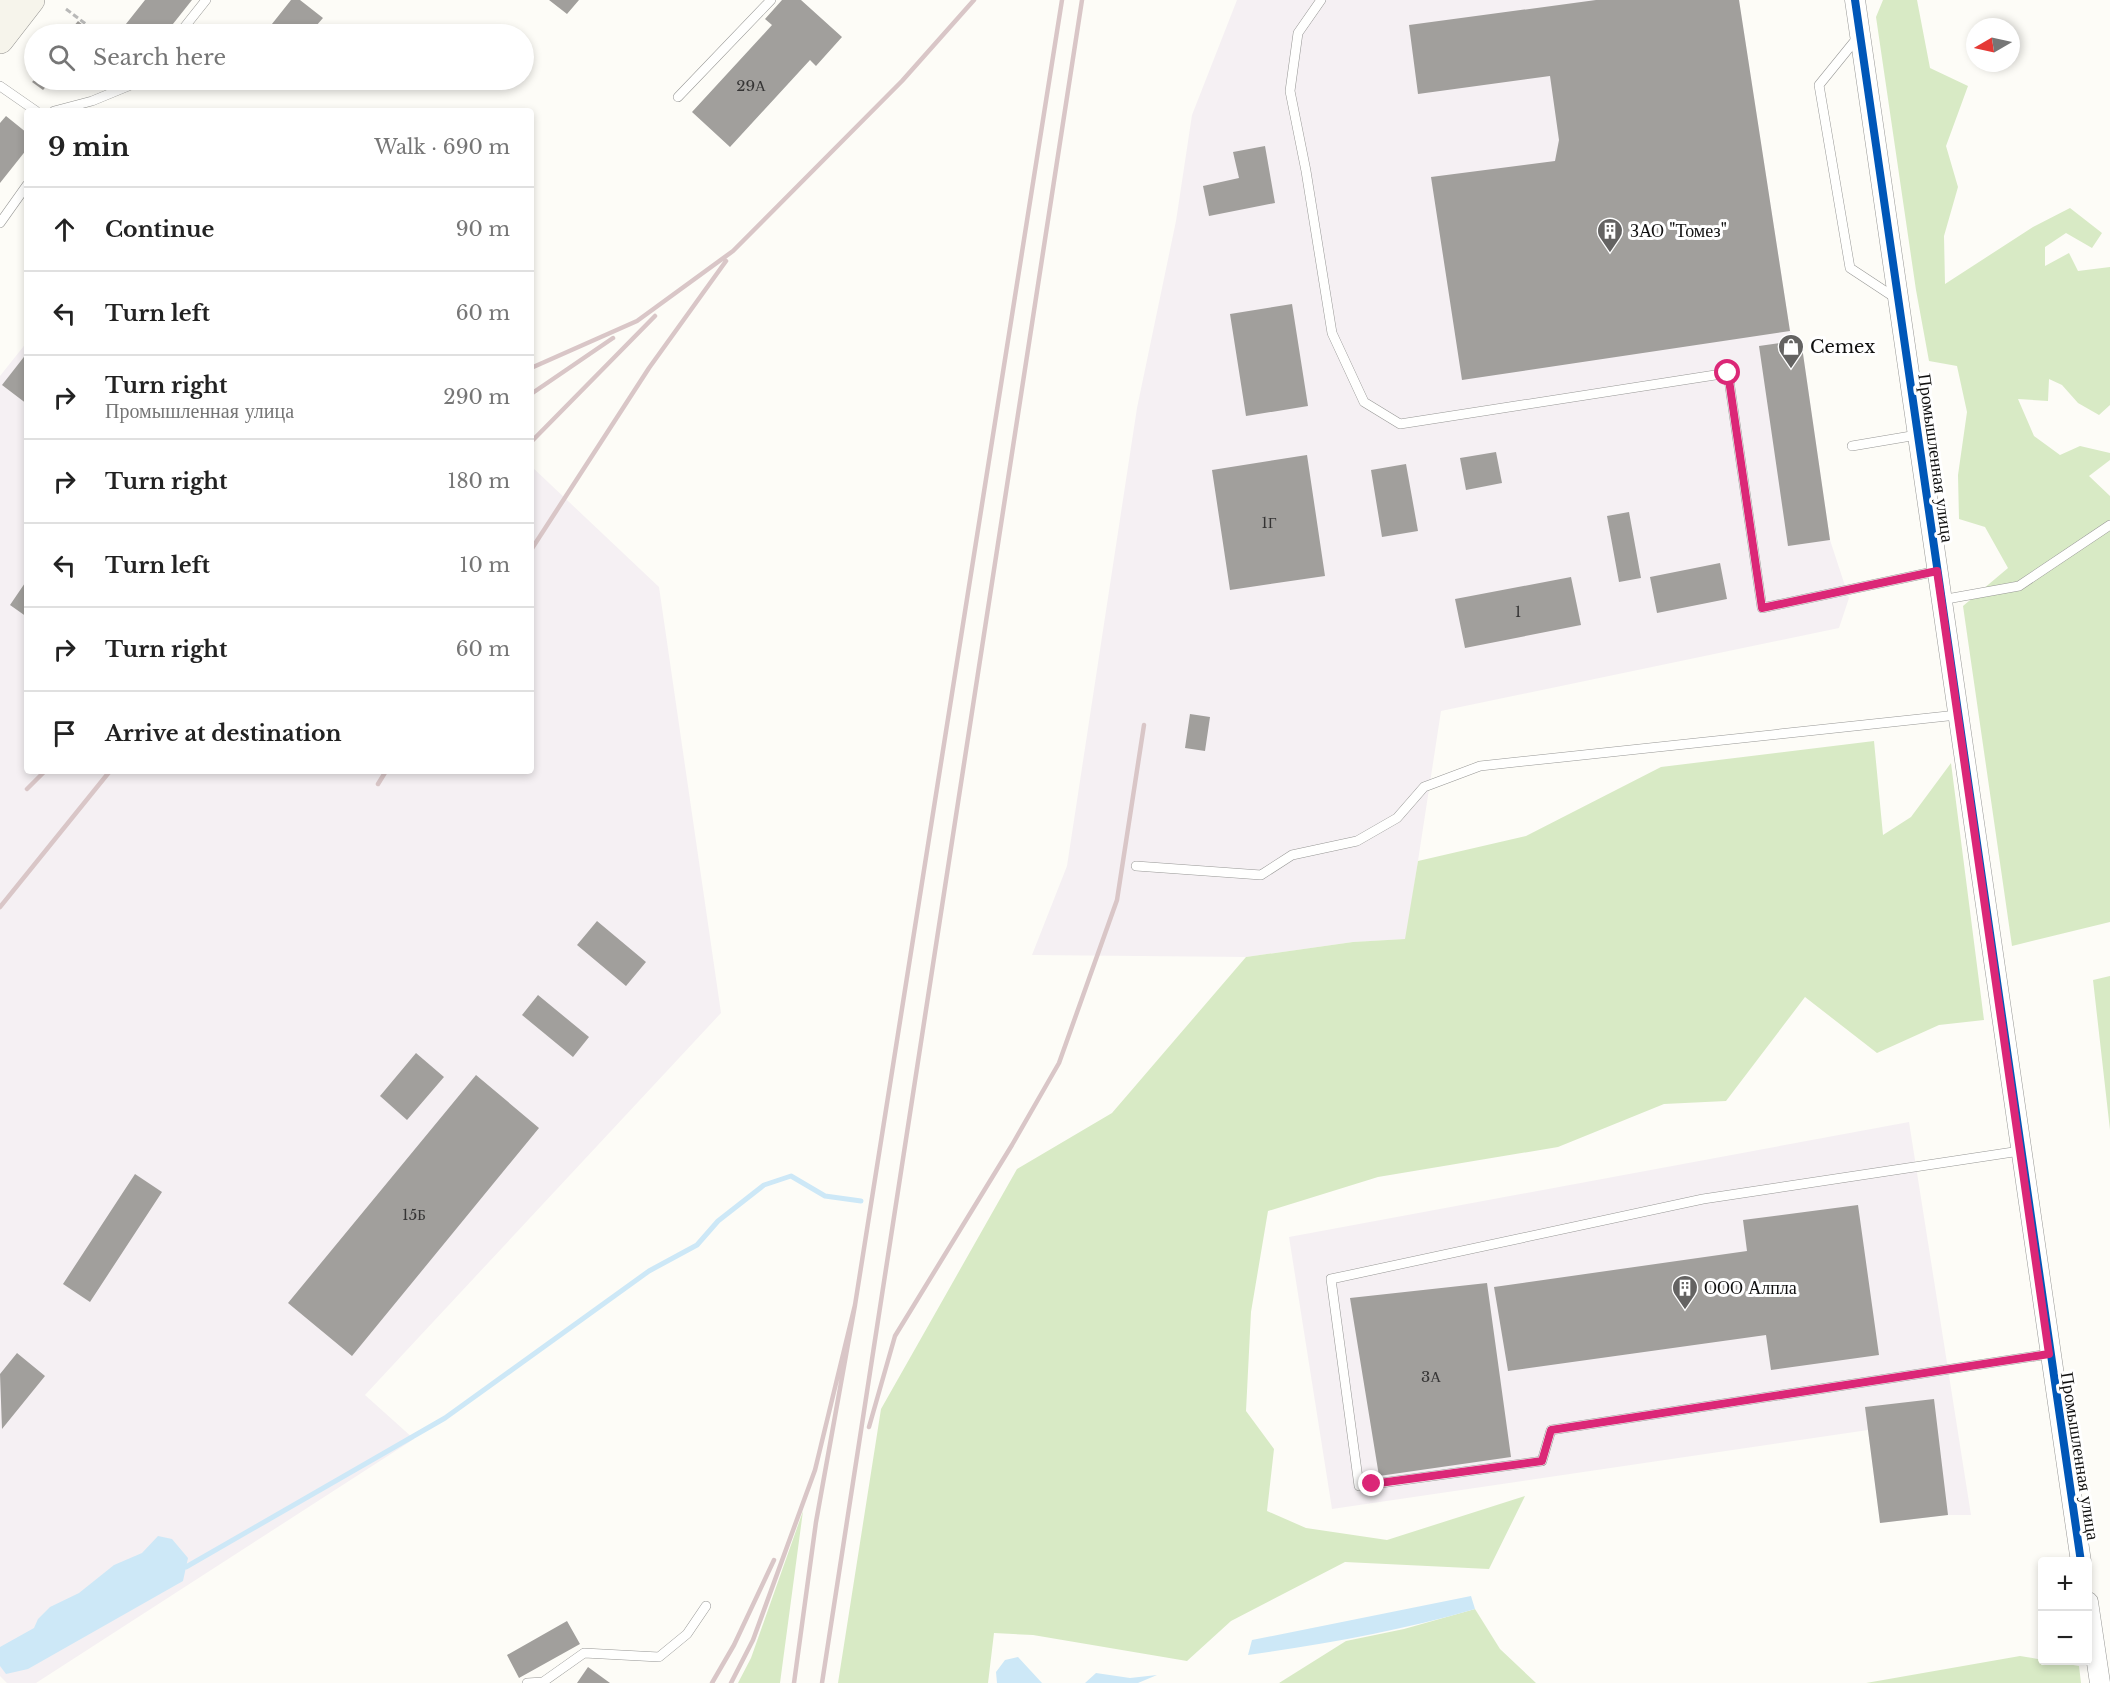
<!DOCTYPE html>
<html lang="en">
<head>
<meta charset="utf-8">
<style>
	body { margin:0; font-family:"Libre Baskerville",serif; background:#f2f2f2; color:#222 }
	.controls { position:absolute; right:18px; bottom:18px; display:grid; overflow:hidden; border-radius:6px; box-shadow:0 3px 9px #0003 }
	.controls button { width:54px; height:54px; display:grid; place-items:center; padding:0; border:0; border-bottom:2px solid #e0e0e0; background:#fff; color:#222; font:30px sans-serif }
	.compass { position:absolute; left:1966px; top:18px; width:54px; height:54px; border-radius:50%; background:#fff; box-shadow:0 3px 9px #0003; rotate:261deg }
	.stop { position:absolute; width:18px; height:18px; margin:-14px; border:4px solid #db2777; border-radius:50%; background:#fff }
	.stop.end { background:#db2777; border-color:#fff; box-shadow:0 2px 6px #0008 }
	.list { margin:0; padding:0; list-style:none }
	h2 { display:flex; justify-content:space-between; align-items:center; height:78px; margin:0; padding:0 24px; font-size:26px }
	h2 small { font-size:20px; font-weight:400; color:#767676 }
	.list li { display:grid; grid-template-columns:39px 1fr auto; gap:18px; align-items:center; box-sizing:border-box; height:84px; padding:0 24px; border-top:2px solid #e0e0e0 }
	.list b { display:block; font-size:22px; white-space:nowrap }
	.list p { margin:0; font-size:20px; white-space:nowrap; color:#767676 }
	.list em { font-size:20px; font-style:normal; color:#767676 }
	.icon { flex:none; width:33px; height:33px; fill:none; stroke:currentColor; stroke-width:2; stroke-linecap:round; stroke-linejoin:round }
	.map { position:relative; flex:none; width:2110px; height:1683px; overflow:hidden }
	.search { position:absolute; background:#fff; box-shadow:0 3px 9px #0003; left:24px; top:24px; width:510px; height:66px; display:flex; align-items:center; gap:15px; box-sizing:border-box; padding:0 21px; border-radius:33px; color:#767676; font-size:22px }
	.panel { position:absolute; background:#fff; box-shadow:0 3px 9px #0003; left:24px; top:108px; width:510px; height:666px; border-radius:6px }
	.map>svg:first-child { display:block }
	.industrial { fill:#f5f0f3 }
	.forest { fill:#d8eac5 }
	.water { fill:#cde8f7 }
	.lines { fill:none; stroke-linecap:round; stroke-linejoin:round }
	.stream { stroke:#cde8f7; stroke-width:5 }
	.building { fill:#a19f9c }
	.service-casing { stroke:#979795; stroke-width:10 }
	.minor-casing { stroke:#979795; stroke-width:21 }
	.secondary-casing { stroke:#8e8d8b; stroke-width:28 }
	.path { stroke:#b9b9b8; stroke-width:3; stroke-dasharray:6 3; stroke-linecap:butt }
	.service { stroke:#fffffe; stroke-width:9 }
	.minor { stroke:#fffffe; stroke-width:20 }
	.secondary { stroke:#f6f4eb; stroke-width:27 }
	.rail { stroke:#d9c6c7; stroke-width:4.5 }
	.cycleway-casing { stroke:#fff; stroke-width:11 }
	.cycleway { stroke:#0057b8; stroke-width:8 }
	.route { stroke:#db2777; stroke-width:8 }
	.labels { text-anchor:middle; stroke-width:6; stroke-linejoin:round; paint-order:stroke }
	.number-label { font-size:15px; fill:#353434 }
	.poi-label { font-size:18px; fill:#111; stroke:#fff; text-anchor:start }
	.street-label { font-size:18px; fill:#111; stroke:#fff }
</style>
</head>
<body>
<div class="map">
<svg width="2110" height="1683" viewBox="0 0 2110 1683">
	<rect width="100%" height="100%" fill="#fdfcf7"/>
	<path class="industrial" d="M1237,0H1739L1790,331L1801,340L1830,540L1849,598L1839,628L1441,711L1406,939L1353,942L1246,957L1032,955L1067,866L1137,408L1176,221L1192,115Z
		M27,342V771H531V466L659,587L721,1013L365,1395L414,1439L36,1683H7L0,1676V376Z
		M1909,1122L1971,1515H1948L1880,1523L1868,1430L1332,1509L1289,1237Z"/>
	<path class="forest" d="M1883,0H1917L1930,68L1968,86L1946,146L1958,187L1944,236L1945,284L2033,227L2070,208L2102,233L2092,248L2066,233L2045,247V266L2069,253L2078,271L2110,267V405L2099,415L2078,403L2062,385L2049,379L2048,401L2018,399L2034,436L2060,455L2080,446L2110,453V460L2089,476L2110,496V922L2012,946L1963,606L2008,568L1985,527L1959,519L1958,475L1967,412L1957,366L1929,361L1916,290L1876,17Z
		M1874,741L1883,835L1911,817L1951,763L1984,1020L1939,1025L1877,1053L1805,997L1726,1101L1664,1104L1558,1147L1378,1177L1268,1211L1251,1312L1246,1411L1274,1449L1267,1511L1306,1528L1387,1540L1525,1496L1489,1569L1345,1562L1231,1621L1187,1661L1033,1635L994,1633L988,1683H838L881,1409L1017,1169L1112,1113L1246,957L1353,942L1405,939L1418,861L1526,836L1661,767Z
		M2110,976V1130L2093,980Z
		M803,1511L780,1683H738L751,1658Z
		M1475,1609L1500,1649L1536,1683H1279L1346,1641L1404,1629Z
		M2020,1656L2079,1666L2081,1683H1866Z"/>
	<path class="water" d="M158,1536L172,1539L188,1558L183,1581L28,1669L6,1674L0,1666V1647L34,1628L38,1619L50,1607L79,1593L114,1565L142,1553Z
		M1471,1596L1475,1609C1399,1631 1326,1644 1248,1655L1252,1640Z
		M1018,1657L1042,1683H997L996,1672L1005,1660Z
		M1096,1673L1130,1678L1157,1675L1138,1683H1085Z"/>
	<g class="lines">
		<path class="stream" d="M186,1567L445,1418L649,1271L697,1245L718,1221L764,1185L791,1176L825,1196L861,1201"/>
	</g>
	<path class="building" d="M145,0H192L165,34H118Z
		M291,0H300L323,18L309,34H264Z
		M549,0H579L567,14Z
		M782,0H801L842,37L816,66L810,60L730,147L692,112L772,25L765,19Z
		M1596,0H1739L1790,331L1462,380L1431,177L1555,161L1559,140L1550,76L1418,94L1409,25Z
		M78,21L94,34H67Z
		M34,80H52L43,90L32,82Z
		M6,116L27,133V149L0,183V123Z
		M1265,146L1275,203L1209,216L1203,186L1239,178L1233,152Z
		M1292,304L1308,406L1246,416L1230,314Z
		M1801,340L1830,540L1788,546L1759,346Z
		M27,353V404L2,385Z
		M1496,452L1502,483L1466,490L1460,458Z
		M1307,455L1325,576L1230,590L1212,470Z
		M1406,464L1418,531L1382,537L1371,470Z
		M1629,512L1641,578L1619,582L1607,516Z
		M1720,563L1727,599L1657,613L1650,577Z
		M1571,577L1581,625L1465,648L1455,599Z
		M27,580V617L10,605Z
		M1190,714L1210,717L1205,751L1185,748Z
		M597,921L646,962L626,986L577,945Z
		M538,995L589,1037L573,1057L522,1015Z
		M416,1053L444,1077L407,1120L380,1096Z
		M476,1075L539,1128L352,1356L288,1303Z
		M135,1174L162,1192L90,1302L63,1284Z
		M1858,1205L1879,1355L1771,1370L1766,1335L1508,1371L1494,1287L1747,1251L1743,1220Z
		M1487,1283L1511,1457L1379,1476L1350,1298Z
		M17,1353L45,1376L2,1429L0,1374Z
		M1934,1399L1948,1515L1880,1523L1865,1407Z
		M567,1621L580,1644L519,1678L507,1655Z
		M588,1667L610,1683H577Z"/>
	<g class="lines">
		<defs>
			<path id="service" d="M1321,0L1298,33L1290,91L1306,171L1332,333L1364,402L1400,424L1728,373L1762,608L1937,571
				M179,34L206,0
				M1858,37L1819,85L1850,268L1897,299
				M0,86L36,111
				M678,97L771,0
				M54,111L92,101L143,80
				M0,223L27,185
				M1852,446L1917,435
				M1941,600L2019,586L2110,525
				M1136,866L1261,875L1292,855L1357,841L1397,818L1424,787L1480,766L1957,715
				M2020,1151L1703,1199L1331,1279L1359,1486L1542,1461L1551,1430L2049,1354
				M527,1683L543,1682L584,1653L659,1657L687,1634L706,1606"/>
			<path id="minor" d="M1855,0L2081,1562
				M2088,1602L2100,1683"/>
			<path id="secondary" d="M0,6L5,0
				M0,40L31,0"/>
		</defs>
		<use href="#service" class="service-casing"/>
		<use href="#minor" class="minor-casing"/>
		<use href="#secondary" class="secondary-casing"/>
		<path class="path" d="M66,9L99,34"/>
		<use href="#service" class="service"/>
		<use href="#minor" class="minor"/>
		<use href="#secondary" class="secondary"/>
		<path class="rail" d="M531,368L637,321L733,251L902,81L974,0
			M531,394L613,338
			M531,442L655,316
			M531,550L649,368L726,261
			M378,784L386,771
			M27,789L45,771
			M0,907L110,771
			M855,1305L1062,0
			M869,1427L895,1336L1012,1145L1059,1063L1117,900L1144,725
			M712,1683L734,1645L774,1560
			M731,1683L753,1640L815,1470L855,1305L816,1522L794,1683
			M822,1683L1082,0"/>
		<defs>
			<path id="cycleway" d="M1855,0L2081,1562"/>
		</defs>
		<use href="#cycleway" class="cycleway-casing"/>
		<use href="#cycleway" class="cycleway"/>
	</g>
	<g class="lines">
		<path class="route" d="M1372,1484L1542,1461L1551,1430L2049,1354L1937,571L1762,608L1728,373"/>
	</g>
	<defs>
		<symbol id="building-pin" viewBox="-11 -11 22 30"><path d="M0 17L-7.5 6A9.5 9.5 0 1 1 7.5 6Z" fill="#646362" stroke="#fff"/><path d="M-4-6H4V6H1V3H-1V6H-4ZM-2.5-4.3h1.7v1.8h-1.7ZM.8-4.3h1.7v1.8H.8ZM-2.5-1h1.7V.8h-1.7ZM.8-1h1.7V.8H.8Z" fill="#fff"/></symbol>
		<symbol id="shop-pin" viewBox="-11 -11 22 30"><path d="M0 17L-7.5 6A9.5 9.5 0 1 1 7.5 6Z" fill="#646362" stroke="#fff"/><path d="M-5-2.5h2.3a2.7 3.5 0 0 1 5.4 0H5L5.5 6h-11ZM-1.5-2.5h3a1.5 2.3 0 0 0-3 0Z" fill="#fff"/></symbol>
	</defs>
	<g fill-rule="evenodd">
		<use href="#building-pin" x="1595" y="216" width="30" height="40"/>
		<use href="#shop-pin" x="1776" y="332" width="30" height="40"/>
		<use href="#building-pin" x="1670" y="1273" width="30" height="40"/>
	</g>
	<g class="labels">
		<g class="number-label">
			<text x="751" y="91">29А</text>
			<text x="1269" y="528">1Г</text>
			<text x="1518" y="617">1</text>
			<text x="414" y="1220">15Б</text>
			<text x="1431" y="1382">3А</text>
		</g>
		<g class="poi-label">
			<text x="1630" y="237">ЗАО "Томез"</text>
			<text x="1810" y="353">Cemex</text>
			<text x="1704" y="1294">ООО Алпла</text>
		</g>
		<g class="street-label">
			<text transform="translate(1936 458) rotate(82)" y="6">Промышленная улица</text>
			<text transform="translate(2080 1456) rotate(81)" y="6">Промышленная улица</text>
		</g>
	</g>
</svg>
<div class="controls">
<button>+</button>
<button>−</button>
</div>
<svg class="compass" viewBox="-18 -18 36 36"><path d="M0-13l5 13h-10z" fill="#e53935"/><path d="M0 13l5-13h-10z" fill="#767676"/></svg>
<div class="stop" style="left:1728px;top:373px"></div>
<div class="stop end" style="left:1372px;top:1484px"></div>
<div class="search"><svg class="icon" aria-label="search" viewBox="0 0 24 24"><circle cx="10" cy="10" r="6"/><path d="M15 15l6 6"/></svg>Search here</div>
<section class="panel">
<h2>9 min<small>Walk · 690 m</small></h2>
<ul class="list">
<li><svg class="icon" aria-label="ahead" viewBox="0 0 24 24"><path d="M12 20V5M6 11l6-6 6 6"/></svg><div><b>Continue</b></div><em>90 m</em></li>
<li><svg class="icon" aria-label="left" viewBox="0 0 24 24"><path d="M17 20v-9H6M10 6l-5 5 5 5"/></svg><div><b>Turn left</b></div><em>60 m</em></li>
<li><svg class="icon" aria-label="right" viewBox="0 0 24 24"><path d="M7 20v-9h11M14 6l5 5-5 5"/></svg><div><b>Turn right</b><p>Промышленная улица</p></div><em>290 m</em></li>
<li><svg class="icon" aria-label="right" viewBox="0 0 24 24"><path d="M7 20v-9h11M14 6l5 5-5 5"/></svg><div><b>Turn right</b></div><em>180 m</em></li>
<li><svg class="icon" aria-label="left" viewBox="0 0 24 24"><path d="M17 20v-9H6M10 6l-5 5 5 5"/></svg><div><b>Turn left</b></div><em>10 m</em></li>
<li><svg class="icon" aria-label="right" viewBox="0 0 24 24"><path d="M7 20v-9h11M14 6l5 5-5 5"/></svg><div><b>Turn right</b></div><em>60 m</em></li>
<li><svg class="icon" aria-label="arrive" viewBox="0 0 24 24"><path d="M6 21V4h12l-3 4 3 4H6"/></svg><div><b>Arrive at destination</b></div></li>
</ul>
</section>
</div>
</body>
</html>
